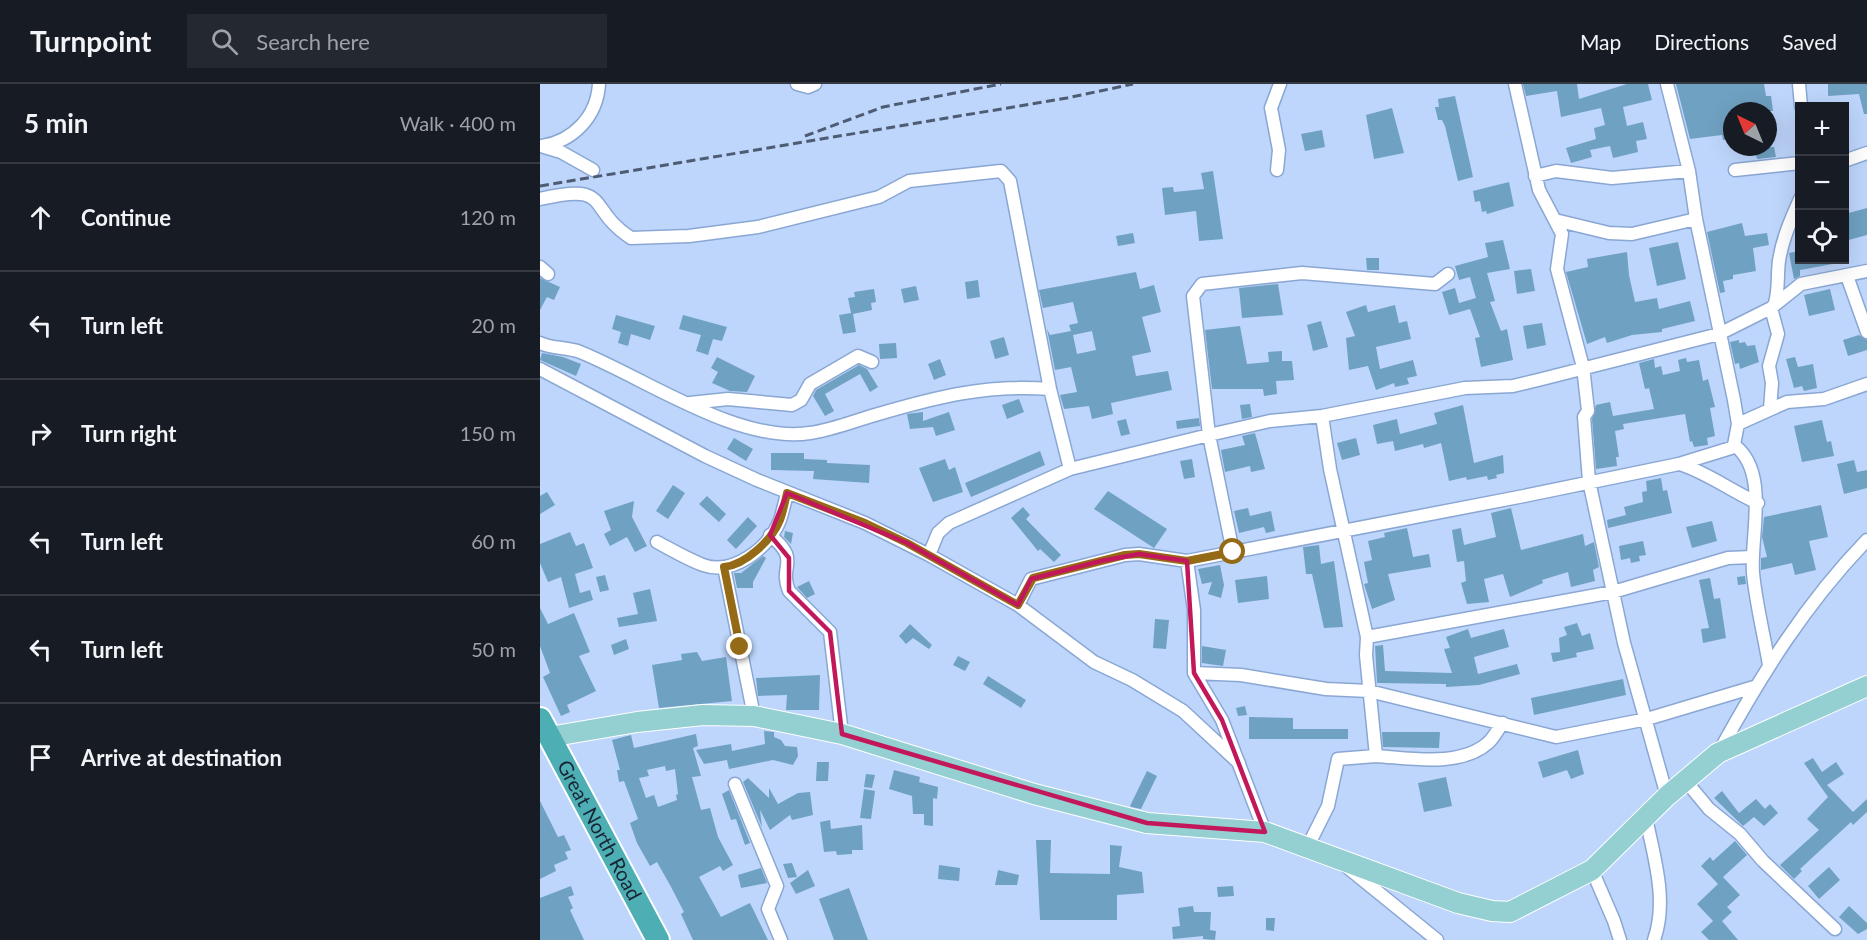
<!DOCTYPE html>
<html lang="en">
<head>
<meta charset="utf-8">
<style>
	body { margin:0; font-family:Lato,sans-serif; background:#242831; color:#f1f3f6 }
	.controls { position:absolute; right:18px; top:18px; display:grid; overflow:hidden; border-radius:0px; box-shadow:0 6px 24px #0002 }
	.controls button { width:54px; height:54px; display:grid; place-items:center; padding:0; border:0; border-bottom:2px solid #363941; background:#171b24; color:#f1f3f6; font:30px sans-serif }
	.compass { position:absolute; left:1183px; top:18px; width:54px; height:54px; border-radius:50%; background:#171b24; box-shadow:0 6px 24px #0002; rotate:317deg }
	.stop { position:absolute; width:18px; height:18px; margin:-14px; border:4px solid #956a16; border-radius:50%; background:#fff }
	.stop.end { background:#956a16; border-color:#fff; box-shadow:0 2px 6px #0008 }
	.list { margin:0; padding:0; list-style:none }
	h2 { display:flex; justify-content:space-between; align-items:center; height:78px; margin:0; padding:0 24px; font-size:26px }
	h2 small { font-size:20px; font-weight:400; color:#9ea1a6 }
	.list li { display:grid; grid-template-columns:39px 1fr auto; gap:18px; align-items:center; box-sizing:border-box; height:108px; padding:0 24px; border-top:2px solid #363941 }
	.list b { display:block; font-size:22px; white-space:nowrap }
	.list em { font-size:20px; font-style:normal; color:#9ea1a6 }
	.icon { flex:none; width:33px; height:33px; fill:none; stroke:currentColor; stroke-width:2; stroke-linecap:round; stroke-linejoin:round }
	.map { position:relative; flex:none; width:1327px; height:856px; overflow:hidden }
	header { display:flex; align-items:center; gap:36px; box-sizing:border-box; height:84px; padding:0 30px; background:#171b24; border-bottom:2px solid #363941 }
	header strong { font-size:28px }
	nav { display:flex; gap:33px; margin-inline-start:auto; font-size:21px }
	.search { width:420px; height:54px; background:#242831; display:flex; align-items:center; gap:15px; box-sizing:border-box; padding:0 21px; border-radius:0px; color:#9ea1a6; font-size:22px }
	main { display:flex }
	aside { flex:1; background:#171b24 }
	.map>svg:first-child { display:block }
	.building { fill:#6fa1c2; fill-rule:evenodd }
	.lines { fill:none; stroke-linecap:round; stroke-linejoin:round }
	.street-casing { stroke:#8aa7d4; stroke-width:15 }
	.primary-casing { stroke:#fff; stroke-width:22 }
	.highway-casing { stroke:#fff; stroke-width:26 }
	.street { stroke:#fff; stroke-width:12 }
	.primary { stroke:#94cfd1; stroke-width:20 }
	.highway { stroke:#4dafb3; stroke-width:22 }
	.rail { stroke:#4d5c73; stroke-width:3; stroke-dasharray:9 4.5; stroke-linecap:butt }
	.route { stroke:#956a16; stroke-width:8 }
	.marked { fill:none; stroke:#c2185b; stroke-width:4.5; stroke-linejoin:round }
	.labels { text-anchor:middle; stroke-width:6; stroke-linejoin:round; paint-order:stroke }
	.street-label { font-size:20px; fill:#182334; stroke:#bed6fc }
</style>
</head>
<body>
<header>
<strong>Turnpoint</strong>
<div class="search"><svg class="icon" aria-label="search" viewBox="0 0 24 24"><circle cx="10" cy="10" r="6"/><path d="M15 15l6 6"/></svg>Search here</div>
<nav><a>Map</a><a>Directions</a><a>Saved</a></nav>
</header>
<main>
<aside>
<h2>5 min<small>Walk · 400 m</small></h2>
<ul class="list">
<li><svg class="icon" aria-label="ahead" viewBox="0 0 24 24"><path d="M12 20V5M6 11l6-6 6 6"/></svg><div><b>Continue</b></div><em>120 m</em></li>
<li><svg class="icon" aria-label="left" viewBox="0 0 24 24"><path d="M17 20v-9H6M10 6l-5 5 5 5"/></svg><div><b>Turn left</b></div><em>20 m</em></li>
<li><svg class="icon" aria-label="right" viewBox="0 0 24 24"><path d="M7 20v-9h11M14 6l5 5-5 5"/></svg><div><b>Turn right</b></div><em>150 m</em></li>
<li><svg class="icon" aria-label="left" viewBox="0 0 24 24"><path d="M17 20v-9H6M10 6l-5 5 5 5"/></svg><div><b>Turn left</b></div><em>60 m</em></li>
<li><svg class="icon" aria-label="left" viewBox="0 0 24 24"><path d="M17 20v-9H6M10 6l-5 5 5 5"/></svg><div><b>Turn left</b></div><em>50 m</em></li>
<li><svg class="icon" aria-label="arrive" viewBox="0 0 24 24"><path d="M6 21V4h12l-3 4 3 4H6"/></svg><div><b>Arrive at destination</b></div></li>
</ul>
</aside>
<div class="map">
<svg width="1327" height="856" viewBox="0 0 1327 856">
	<rect width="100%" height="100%" fill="#bed6fc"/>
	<path class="building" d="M983,0H1037L1039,15L1087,0H1108L1112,16L1083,23L1087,42L1103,38L1107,55L1096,57L1098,68L1073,74L1070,62L1050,66L1052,73L1031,79L1026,64L1056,55L1054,44L1065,41L1061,24L1021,33L1017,7L986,12Z
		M1136,0H1224L1226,12H1231L1233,27H1192V55L1183,56L1182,51L1150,55Z
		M1288,0H1327V30H1324L1319,10L1288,12Z
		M915,12L933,93L918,97L905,42L902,36H898L895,23H899L898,15Z
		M852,24L864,69L834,75L826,31Z
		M782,46L785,63L765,67L761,50Z
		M1214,63H1234L1236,73L1217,75Z
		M673,87L683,155L659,157L656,127L625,131L622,104L633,103L634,108L664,105L661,89Z
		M969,98L974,122L947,130L946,127L942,128L940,117L935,118L933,107Z
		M1327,124V151L1305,157V130Z
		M1202,139L1205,152L1227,149L1229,161L1213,164L1216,187L1193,191V195L1183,197L1185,208L1180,209L1167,148Z
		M593,149L595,159L578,162L576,152Z
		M963,156L970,185L947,189L955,217L950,218L961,247L967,245L973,276L941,283L935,254L940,253L930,225L909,231L902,208L915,204L919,219L936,214L930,193L919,196L915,182L948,173L945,159Z
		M1138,158L1146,195L1117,202L1109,164Z
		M1260,167V176H1297L1298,179L1260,186V192L1254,195L1249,169Z
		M1087,168L1089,191L1095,218L1117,214L1119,225L1150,217L1155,237L1122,245V248L1092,251L1067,259L1065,253L1047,260L1026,188L1048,183L1047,175Z
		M826,174H839V186H827Z
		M991,185L995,207L977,210L974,187Z
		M596,188L600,205L614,201L621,228L602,233L611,268L592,272L596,292L628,287L632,306L571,319L573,330L552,335L549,322L524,325L520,311L537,308L531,283L515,286L507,245L510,251L531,247L529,241L538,239L533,218L503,224L499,206ZM552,247L556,266L537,270L533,251Z
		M0,194L20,203L14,216L7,213L0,226Z
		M438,196L440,213L427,215L425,198Z
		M738,200L743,231L702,234L699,204Z
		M376,202L379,216L364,219L361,205Z
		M334,205L336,218L331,219L332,226L313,230L316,248L303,250L299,231L311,229L308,214L315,213L314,208Z
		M1290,205L1295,226L1269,232L1264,211Z
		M826,221L828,228L855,221L859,239L867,237L871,255L836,263L840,285L873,276L877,292L867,294L869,300L855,303L854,299L836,306L828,282L809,286L806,254L815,252L806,228Z
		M76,231L115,242L110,256L91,250L88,262L78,259L81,248L72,245Z
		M143,231L187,243L182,257L173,255L168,271L156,267L161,251L139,245Z
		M781,237L788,263L773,267L767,241Z
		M1002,239L1006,261L987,265L983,242Z
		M700,242L707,280L729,278L728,268L742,267V277H752L754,296L736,297L737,310L724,312L723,305H672L665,246Z
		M1319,251L1327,256V266L1308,272L1303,256Z
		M464,253L469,271L455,275L450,257Z
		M1199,256V259L1205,258L1207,262L1215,261L1219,278L1200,285L1199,279L1195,280L1190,258Z
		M356,259L357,274L340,275L339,260Z
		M2,269L23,273L41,280L36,292L0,276Z
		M177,273L215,292L207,308L190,307L172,299L178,288L171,284Z
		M1255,273L1258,283L1273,280L1277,304L1264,307L1262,302L1254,304L1246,275Z
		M1146,274L1147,278L1159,276L1163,297L1168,295L1175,323L1170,324L1175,352L1167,354L1168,361L1154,363L1152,357L1150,358L1145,330L1083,340L1084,345L1075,347L1079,373H1076L1077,382L1056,385L1052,335L1056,321L1070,318L1073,332L1114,325L1109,304L1105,305L1099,279L1114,275L1115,284L1121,282L1123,291L1140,287L1138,276Z
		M400,275L406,291L394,296L388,280Z
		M319,281L327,285L338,303L330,308L320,290L285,310L294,327L285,332L273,312L276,306Z
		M479,315L484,328L467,335L462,321Z
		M710,320L712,333L702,335L700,321Z
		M923,321L934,379L963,371L964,389L956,391L957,394L948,396L947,392L927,396L926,393L909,397L901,359L884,364L883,360L855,367L853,357L837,360L833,341L857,335L860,350L897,340L894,329Z
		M383,328V337L409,328L415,346L396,352L393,343L370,345L367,330Z
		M659,334L660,342L637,345L636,337Z
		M586,335L590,350L581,352L577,337Z
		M1282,336L1287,358L1291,357L1294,372L1262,378L1254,342Z
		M715,349L725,385L711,388L710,382L685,388L681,366L705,361L702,352Z
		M194,354L213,365L206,377L187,365Z
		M816,354L820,371L802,376L797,359Z
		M500,367L505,381L431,413L425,399Z
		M231,369H264V375L287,376V379L330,381L329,399L273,395L274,387L231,386Z
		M405,375L409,386L415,383L423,408L393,418L379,384Z
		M652,375L655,393L644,395L640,377Z
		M1314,376L1317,388L1327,386V404L1304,410L1297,380Z
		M1121,394L1123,407L1127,406L1132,429L1068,444L1067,436L1086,431L1084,423L1103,418L1102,408L1107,407L1106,397Z
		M133,401L145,409L128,435L116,427Z
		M568,407L627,445L614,464L554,425Z
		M7,408L15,421L0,430V412Z
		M167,412L186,430L179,438L159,420Z
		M94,417L92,433L107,462L95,468L87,453L70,462L64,450L71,446L64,427Z
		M1281,421L1288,453L1269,457L1276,486L1255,491L1252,479L1221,486V474L1227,473L1222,453L1224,433Z
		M483,423L490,431L486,435L521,471L514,478L500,465L498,467L471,434Z
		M708,424L710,432L731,427L735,447L726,449L724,443L699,449L694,427Z
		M971,424L981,466L1043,450L1045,462L1054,458L1059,483L1053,486L1055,497L1031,503L1028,488L1002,496L1003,499L970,513L963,490L944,495L949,518L927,520L921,499L926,497L924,477L917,478L912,446L921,444L924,461L956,453L951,429Z
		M208,433L217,442L196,465L187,456Z
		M1172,437L1177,457L1152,464L1146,443Z
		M867,444L873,473L889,470L891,483L848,490L855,516L832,525L824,500L828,499L824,478L832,476L828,457L845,453L844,449Z
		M245,447L253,449L251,460L244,453Z
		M30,448L36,462L44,459L53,484L35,490L40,509L50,506L53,516L29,524L21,493L8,498L0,479V460Z
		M1103,457L1106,471L1099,472L1100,477L1091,479L1090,474L1081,476L1079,462Z
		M779,461L781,480L794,477L803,543L784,544L772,490H766L763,463Z
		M223,472L226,474L213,498V504H197L194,489H201Z
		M680,481L684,501L681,514L668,510L672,498L662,500L658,485Z
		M65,491L69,506L60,508L56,493Z
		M727,492L729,515L698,519L695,496Z
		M1205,492L1206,500L1198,501L1197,493Z
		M1170,494L1174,515L1180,514L1186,554L1163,559L1161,545L1169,544L1159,496Z
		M269,497L275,510L267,514L257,503Z
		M110,505L117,537L79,543L77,534L98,530L93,509Z
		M0,524L8,540L34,529L50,568L39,572L56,607L27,621L30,628L21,632L3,593L10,589L0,562Z
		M615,535L629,536L626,565L613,564Z
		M1037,539L1042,552L1050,549L1054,565L1036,569L1037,573L1013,578L1011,569L1020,568L1019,554L1027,551L1024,543Z
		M370,540L392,561L389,565L373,554L366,560L359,552Z
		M928,545L931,554L964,545L969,563L934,573L938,590L977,580L980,590L939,601L906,603V600L837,599L835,562L843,561L845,587L912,589L904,565L910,564L906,553Z
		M86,555L89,565L74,571L71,561Z
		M662,562L686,566L683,582L662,579Z
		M157,568L162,577L186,573L192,617L119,624L112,581L142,576L141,570Z
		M418,572L430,578L425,587L413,581Z
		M280,591L279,626H246L247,611L218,612L216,594Z
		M448,592L486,616L481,624L443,600Z
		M1083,595L1086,611L994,631L991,614Z
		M705,622L707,631L698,632L696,624Z
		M709,633L753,634V645H808V655H709Z
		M224,647L234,648V653L241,656L245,662L257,663L258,672L253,681L233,676L189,685L187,676L164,680L156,666L191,660L192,667L225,660Z
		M842,648H900L899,664L843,663Z
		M156,650L158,662L153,664L161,692L152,693L161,726L170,724L178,753L193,781L183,787L180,782L159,793L181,833L210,819L228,856H153L141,830L144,828L130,801L117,778L110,782L97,759L90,739L98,735L84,697L79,698L77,686H80L72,656L91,651L94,664ZM125,682L126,687L135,685L138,710L136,711L137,716L118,723L114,711L106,714L99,694L109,692L107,686Z
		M1038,666L1044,690L1031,695L1027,686L1003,694L998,678Z
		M1273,674L1282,688L1296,678L1304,690L1287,701L1313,728L1327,715V728L1313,741L1311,738L1260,785L1262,787L1254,795L1240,781L1279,746L1267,735L1288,713L1264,679Z
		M277,678H289L288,697H276Z
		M354,686L380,693L379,698L398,703L397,715L393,714V742L384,741V730H373L372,712L349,705Z
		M607,687L617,692L601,725L591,723L590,722Z
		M326,690L335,691L332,704L324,703Z
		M906,693L912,722L884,728L878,699Z
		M208,694L229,714V704L238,720L258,709L270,708L273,731L252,736L250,731L230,746L220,726L222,743L203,698Z
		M324,705L335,707L331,735L320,734Z
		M189,706L210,759L205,761L196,735L191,736L182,710Z
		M1182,707L1199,729L1216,715L1225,725L1230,720L1238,729L1224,742L1214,733L1203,742L1174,714Z
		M0,717L18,753L24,751L31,766L25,768L28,775L14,781L16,787L0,795Z
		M290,736L291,745L322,741L323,766H312V770L297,771L296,767L284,768L280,738Z
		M496,756H511L510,789L570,790V761L582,762L579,783L602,788L604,809L577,811V836H500Z
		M1195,757L1207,771L1183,793L1200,811L1187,823L1192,828L1182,837L1198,856H1169L1161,848L1173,837L1157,820L1178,800L1161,782L1170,773L1173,777Z
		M252,779L257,793L248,794L243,780Z
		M399,781L420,784L419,797L398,795Z
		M1289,783L1300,796L1279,815L1268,802Z
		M221,784L227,799L201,804L198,791Z
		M268,786L275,802L256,810L250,799Z
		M458,786L479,791L477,801H455Z
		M31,802L34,811L28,813L33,824L30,826L44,856H0V814Z
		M693,802L694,812L678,813L677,803Z
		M309,804L328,856H294L279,815Z
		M653,822L654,828H671L670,846L676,847L675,856L663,855V852L633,855L632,843L640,842L638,824Z
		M1309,822L1327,839V845L1318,850L1299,833Z
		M726,834H735L734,847L726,846Z"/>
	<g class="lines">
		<defs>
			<path id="street" d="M257,0L268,3L275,0
				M975,0L999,106L1022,150L1017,185L1043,283L1048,327L1044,333L1049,397L1084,559L1127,712
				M1259,0L1261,22
				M2,62C33,57 57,33 59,0
				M4,63L21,68L53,86
				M1304,77L1327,69
				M737,86L739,66L731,24L740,0
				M1195,86L1260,79
				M995,92L1016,87L1072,94L1149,87
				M0,115C73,98 45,124 91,154L149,152L218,143L339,113L369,97L461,87L470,97L510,305L530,385
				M1015,136L1069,149L1092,150L1156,135
				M0,183L8,190
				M1307,192L1327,248
				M1235,219C1239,205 1237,192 1239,177C1242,156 1251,135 1260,115
				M0,259C12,265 27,263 40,268C105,294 198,360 270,349C292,346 314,337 335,331C396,313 447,300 510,305
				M0,285L165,372L217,396L325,439L389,471L478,521L554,578L592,596L643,627L699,679
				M150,319L188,315L252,321L261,316L270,300L318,272L332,278
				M1230,325L1232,299L1229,282L1238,250L1231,224
				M1198,340L1247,318L1284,315L1327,300
				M1194,361C1230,387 1210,453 1213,489C1216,520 1224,551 1229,581
				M1140,380C1168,389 1191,407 1218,419
				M230,451C262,478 238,480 249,507L290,548L302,650
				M117,458C132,466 147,475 163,481C193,492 229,464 240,436C243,427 245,418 247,409
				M693,468L669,351L653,212L662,200L762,189L895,200L908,190
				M389,471L398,449L409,439L530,385L669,351L730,337L782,332L925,304L973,302L1002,295L1179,250L1231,224L1261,200L1327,187
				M647,477L654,526V589L682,636L725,748
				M184,483L214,632
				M478,521L491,495L585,471L599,470L647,477L984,412L1139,380L1191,364L1194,361L1198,340L1194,316L1156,135L1149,87L1127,0
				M827,553L1073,508L1188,474L1212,473
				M654,589L701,591L786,605L829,607L1016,653L1107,635L1214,603
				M1179,668C1221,591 1266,519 1327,456
				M836,672C870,674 921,684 949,658C954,653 958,645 963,639
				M1145,696L1169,725L1200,750L1223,777L1295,845
				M195,700L237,802L228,825L241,856
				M1106,734C1114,773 1128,817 1114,856
				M767,764L788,722L798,675L836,672L826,571L827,553L790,385L782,332
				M807,783L897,856
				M1052,786L1074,837L1080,856"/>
			<path id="primary" d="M9,653L97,638L163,631L214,632L302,650L494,710L607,739L725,748L918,819L952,827L970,828L1052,786L1127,712L1178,669L1327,602"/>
			<g id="highway">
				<path id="s1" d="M0,635L118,856"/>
			</g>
		</defs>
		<use href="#street" class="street-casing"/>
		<use href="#primary" class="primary-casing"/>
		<use href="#highway" class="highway-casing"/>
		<use href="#street" class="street"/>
		<use href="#primary" class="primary"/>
		<use href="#highway" class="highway"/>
		<path class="rail" d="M265,52L343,23L461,0
			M0,102L527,14L593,0"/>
	</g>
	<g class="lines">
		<path class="route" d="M200,563L184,483C205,481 232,456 240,436C243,428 245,418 247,409L325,439L367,459L478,521L493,494L585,471L599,470L647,477L693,468"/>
	</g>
	<path class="marked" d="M247,409L367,459L478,521L491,495L561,477L599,470L647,477L654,589L682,636L725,748L607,739L302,650L290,548L249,507V474L230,451Z"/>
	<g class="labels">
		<g class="street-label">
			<text dy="7" stroke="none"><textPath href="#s1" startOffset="126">Great North Road</textPath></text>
		</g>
	</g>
</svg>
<div class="controls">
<button>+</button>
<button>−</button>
<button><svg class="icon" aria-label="locate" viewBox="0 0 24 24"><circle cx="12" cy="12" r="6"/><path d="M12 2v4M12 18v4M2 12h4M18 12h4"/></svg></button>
</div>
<svg class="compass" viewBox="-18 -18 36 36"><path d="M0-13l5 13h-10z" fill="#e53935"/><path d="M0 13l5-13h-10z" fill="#9ea1a6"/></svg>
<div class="stop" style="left:693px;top:468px"></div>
<div class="stop end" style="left:200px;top:563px"></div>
</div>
</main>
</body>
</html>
